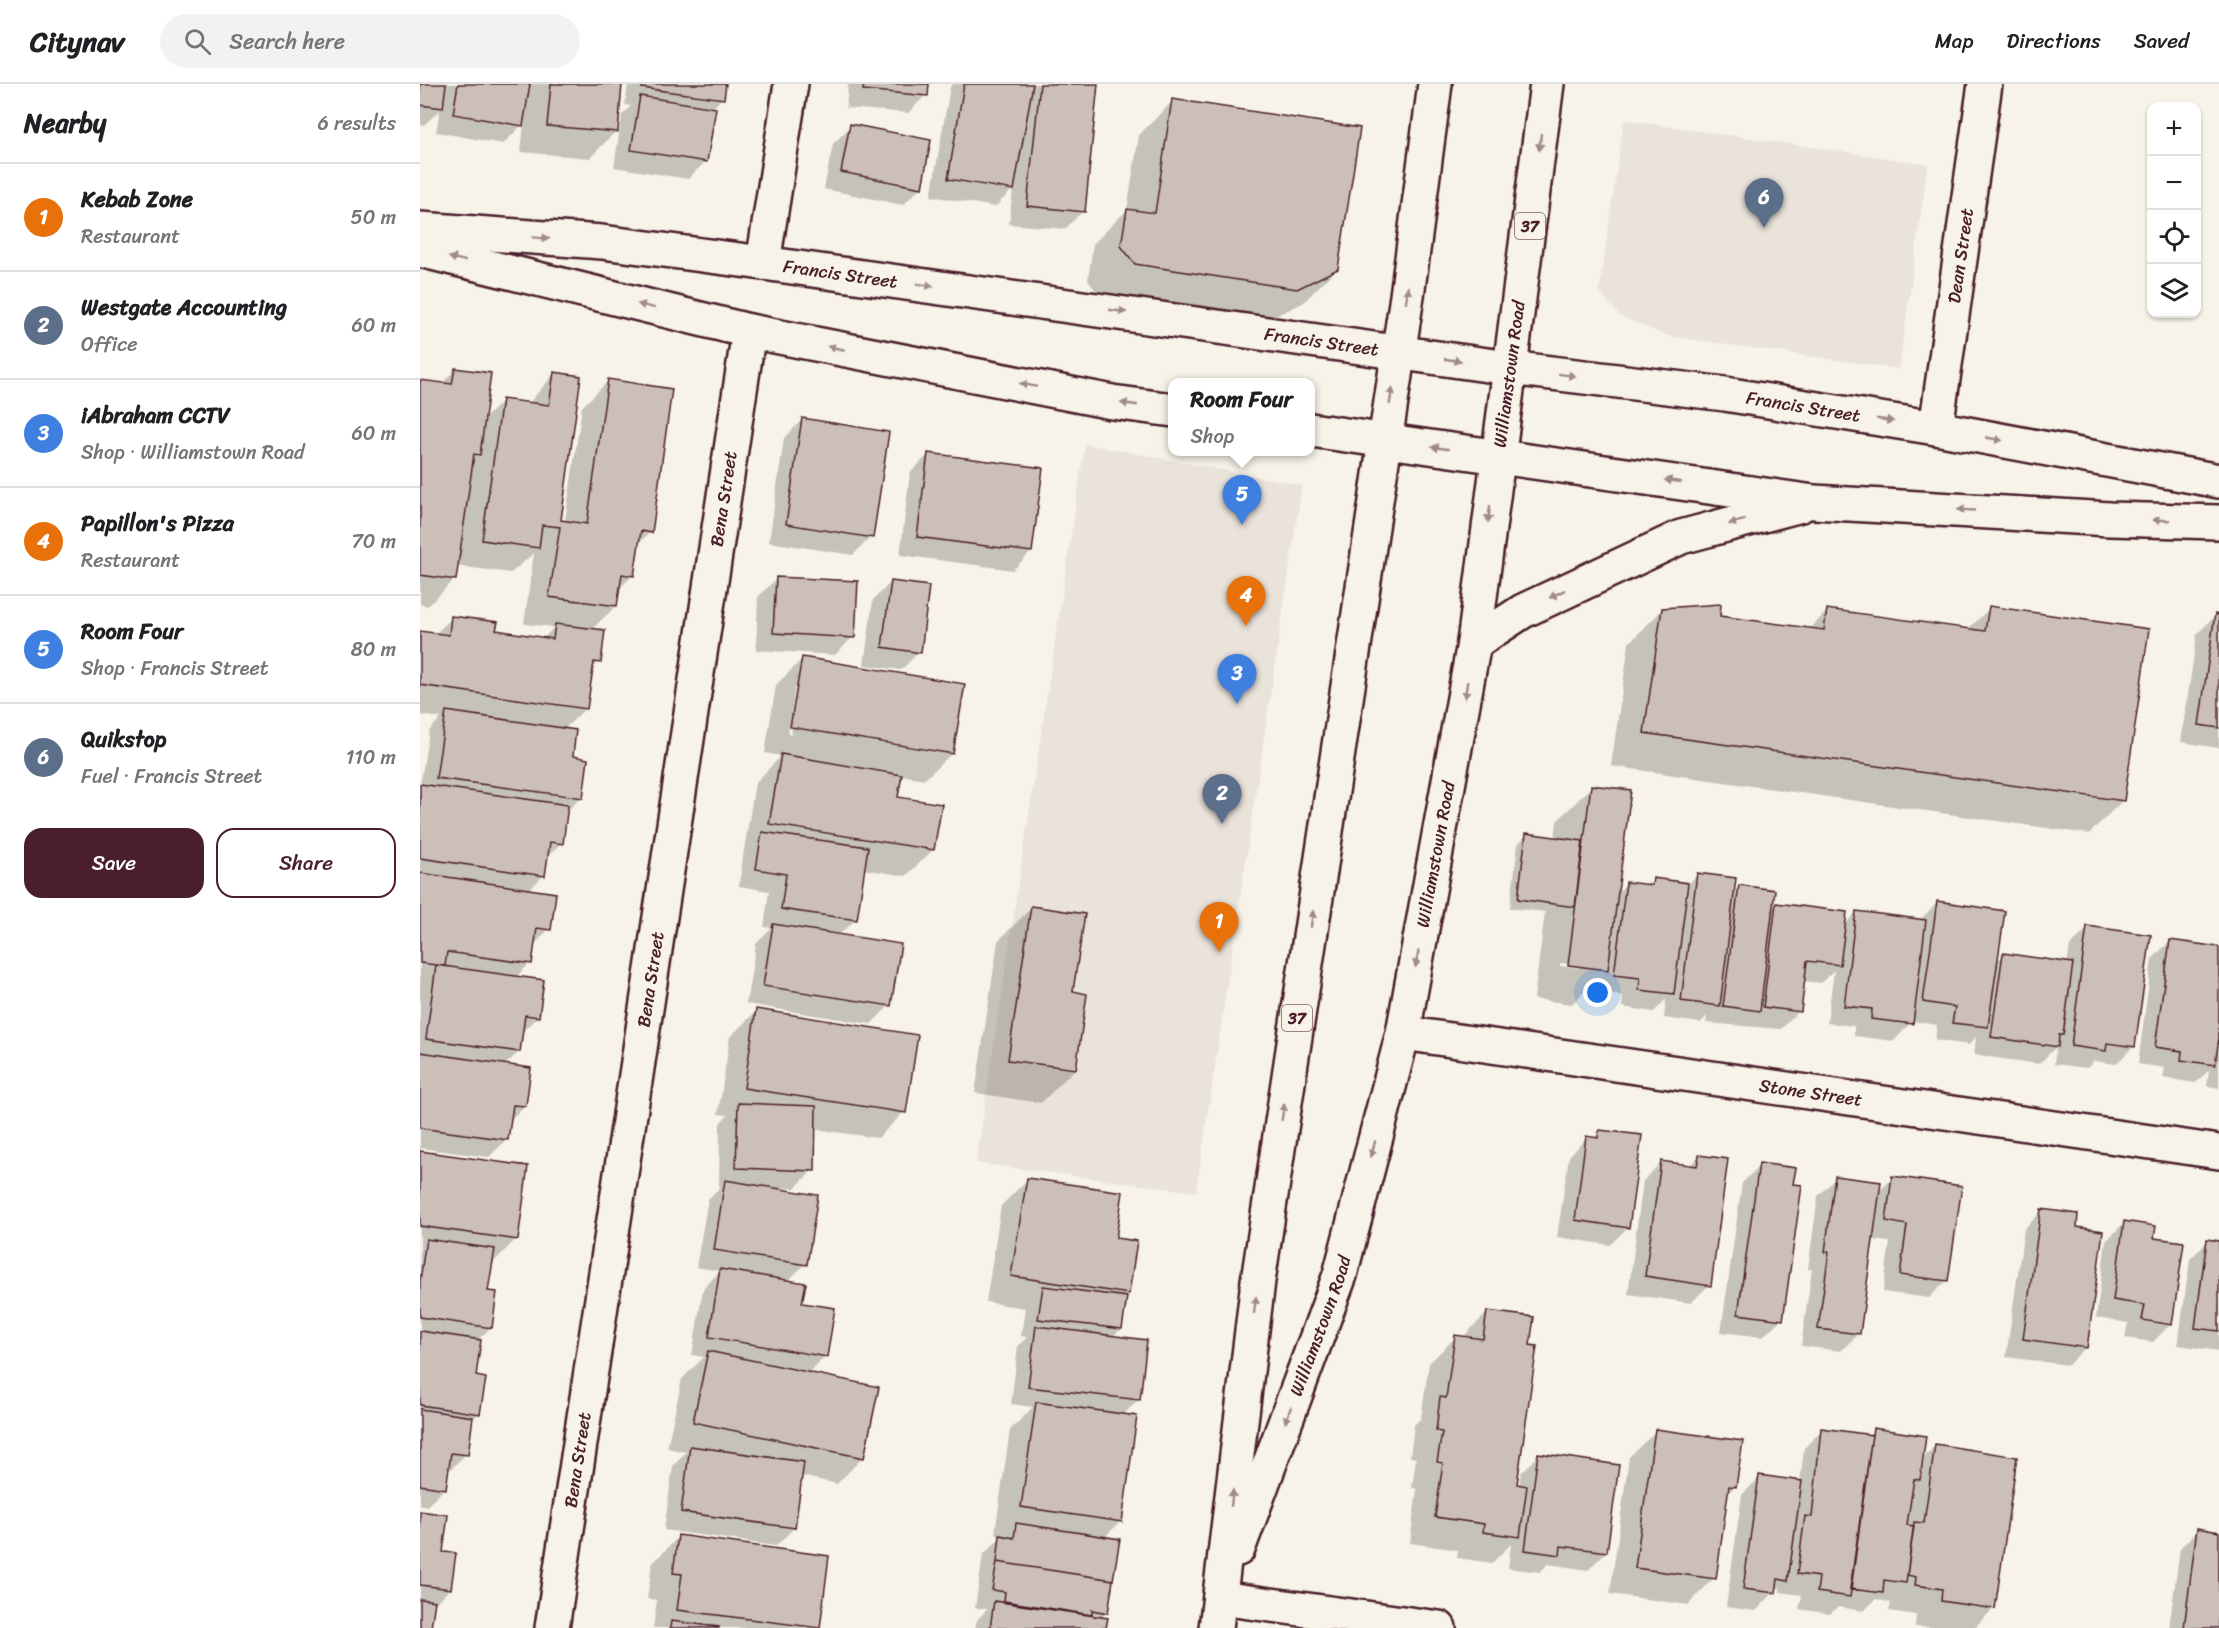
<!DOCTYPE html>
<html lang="en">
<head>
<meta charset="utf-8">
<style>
	body { margin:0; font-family:Sriracha,sans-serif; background:#f2f2f2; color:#202124 }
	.controls { position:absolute; right:18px; top:18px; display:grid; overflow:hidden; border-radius:12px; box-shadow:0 2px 4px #0004 }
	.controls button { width:54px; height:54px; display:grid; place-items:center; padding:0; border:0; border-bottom:2px solid #e0e0e0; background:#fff; color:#202124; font:30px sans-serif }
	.you { position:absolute; left:1178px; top:909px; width:21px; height:21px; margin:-15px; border:4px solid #fff; border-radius:50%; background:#1a73e8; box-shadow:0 0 0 9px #1a73e833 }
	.badge { display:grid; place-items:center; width:39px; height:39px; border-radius:50%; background:#4a1f2b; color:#fff; font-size:20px; font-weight:700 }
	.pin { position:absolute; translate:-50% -50px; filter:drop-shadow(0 2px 3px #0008) }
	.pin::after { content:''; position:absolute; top:32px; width:21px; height:18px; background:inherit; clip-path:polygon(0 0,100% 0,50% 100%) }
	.popup { position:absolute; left:748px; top:294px; width:147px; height:78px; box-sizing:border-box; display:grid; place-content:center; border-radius:12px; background:#fff; filter:drop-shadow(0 2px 4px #0005); font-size:20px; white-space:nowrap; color:#757577 }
	.popup b { font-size:22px; color:#202124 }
	.popup::after { content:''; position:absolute; left:50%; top:100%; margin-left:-12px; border:12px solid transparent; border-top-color:#fff }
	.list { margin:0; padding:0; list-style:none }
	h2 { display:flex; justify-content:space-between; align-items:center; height:78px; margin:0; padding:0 24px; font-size:26px }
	h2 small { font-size:20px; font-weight:400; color:#757577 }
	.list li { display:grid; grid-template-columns:39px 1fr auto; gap:18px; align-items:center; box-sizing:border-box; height:108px; padding:0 24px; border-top:2px solid #e0e0e0 }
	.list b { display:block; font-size:22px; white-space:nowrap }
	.list p { margin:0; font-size:20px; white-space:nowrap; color:#757577 }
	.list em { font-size:20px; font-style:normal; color:#757577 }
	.actions { display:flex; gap:12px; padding:18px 24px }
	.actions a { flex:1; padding:14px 0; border:2px solid #4a1f2b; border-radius:18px; text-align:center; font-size:21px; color:#4a1f2b }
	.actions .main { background:#4a1f2b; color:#fff }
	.icon { flex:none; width:33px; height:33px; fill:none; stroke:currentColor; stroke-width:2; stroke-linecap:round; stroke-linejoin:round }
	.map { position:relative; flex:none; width:1799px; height:1544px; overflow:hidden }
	header { display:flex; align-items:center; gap:36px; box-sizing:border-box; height:84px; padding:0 30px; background:#fff; border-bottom:2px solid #e0e0e0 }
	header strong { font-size:28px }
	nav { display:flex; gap:33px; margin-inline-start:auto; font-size:21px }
	.search { width:420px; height:54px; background:#f2f2f2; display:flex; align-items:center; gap:15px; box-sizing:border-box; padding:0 21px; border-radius:33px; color:#757577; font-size:22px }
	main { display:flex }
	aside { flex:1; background:#fff }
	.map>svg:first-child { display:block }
	.built { fill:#eae3da }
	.shadow { fill:#0003; fill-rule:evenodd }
	.building { fill:#ccbfb9; stroke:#4a1f2b; stroke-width:1.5 }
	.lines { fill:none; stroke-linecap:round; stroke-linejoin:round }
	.minor-casing { stroke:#4a1f2b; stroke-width:38 }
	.secondary-casing { stroke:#4a1f2b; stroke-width:38 }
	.primary-casing { stroke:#4a1f2b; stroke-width:38 }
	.minor { stroke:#f7f3e8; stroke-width:33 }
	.secondary { stroke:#f7f3e8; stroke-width:33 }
	.primary { stroke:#f7f3e8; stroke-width:33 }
	.oneway { fill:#a0898a }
	.labels { text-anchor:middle; stroke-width:4.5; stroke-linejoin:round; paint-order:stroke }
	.shield { fill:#f7f3e8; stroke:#7e5f64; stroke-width:1.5 }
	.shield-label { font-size:16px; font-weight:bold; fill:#4a1f2b }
	.street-label { font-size:18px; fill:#4a1f2b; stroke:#f7f3e8 }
</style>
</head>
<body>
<header>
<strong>Citynav</strong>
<div class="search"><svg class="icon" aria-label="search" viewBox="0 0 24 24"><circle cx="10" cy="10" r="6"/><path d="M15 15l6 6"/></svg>Search here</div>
<nav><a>Map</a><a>Directions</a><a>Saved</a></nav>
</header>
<main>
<aside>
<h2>Nearby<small>6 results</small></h2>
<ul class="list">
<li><span class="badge" style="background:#e8710a">1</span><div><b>Kebab Zone</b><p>Restaurant</p></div><em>50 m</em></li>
<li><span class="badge" style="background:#5c6f8a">2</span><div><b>Westgate Accounting</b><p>Office</p></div><em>60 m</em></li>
<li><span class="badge" style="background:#3f7fe0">3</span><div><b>iAbraham CCTV</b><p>Shop · Williamstown Road</p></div><em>60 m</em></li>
<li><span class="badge" style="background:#e8710a">4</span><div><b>Papillon's Pizza</b><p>Restaurant</p></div><em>70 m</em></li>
<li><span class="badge" style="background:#3f7fe0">5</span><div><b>Room Four</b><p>Shop · Francis Street</p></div><em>80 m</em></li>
<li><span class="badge" style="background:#5c6f8a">6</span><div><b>Quikstop</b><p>Fuel · Francis Street</p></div><em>110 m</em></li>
</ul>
<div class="actions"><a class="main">Save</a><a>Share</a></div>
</aside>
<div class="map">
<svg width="1799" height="1544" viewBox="0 0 1799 1544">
	<rect width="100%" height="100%" fill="#f7f3e8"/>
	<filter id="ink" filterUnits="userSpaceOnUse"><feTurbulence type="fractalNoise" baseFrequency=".0167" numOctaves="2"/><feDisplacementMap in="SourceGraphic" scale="12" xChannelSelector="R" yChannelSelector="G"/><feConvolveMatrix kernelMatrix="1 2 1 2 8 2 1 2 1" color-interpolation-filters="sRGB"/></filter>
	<g filter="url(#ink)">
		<path class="built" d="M1204,36L1508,80L1479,285L1247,252L1200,232L1179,208Z
			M665,360L882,401L776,1108L556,1079Z"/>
		<path class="shadow" d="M0,0H201L196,47L170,74L101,68L104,39L83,60L16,48L20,26L4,41H0Z
			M208,0H304L302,14L292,25L286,77L268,95L194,83L202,31L211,22L205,21Z
			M428,0H507L506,11L488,29L426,24Z
			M533,0H611V3L614,0H676L663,127L645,145L589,140L593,105L575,123L511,112L530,3Z
			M753,17L917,184L883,219L842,238L681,214L668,196L673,160L707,126L719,51Z
			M431,42L501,103L483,121L404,105L413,60Z
			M35,286L63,336L83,316L108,320L134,290L139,437L145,438L162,323L188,297L230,448L217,461L213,491L198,506L196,522L171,546L179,578L171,586L166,624L144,645L161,713L145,729L141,759L126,774L124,791L108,807L129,845L113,862L110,879L96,893L118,932L101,949L99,968L85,981L104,1022L89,1037L87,1055L69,1073L0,1064V702L9,647L21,634L0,631V549L14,551L32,534L75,548L123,555L134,543L104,540L114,469L91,489L37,482L35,495L8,522L0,520V297L21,300Z
			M382,336L451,453L433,471L349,458L364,354Z
			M508,371L611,468L593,486L480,471L490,389Z
			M356,495L433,553L415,571L336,566L338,513Z
			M471,498L499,568L481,586L444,581L453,516Z
			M1570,524L1703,716L1669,750L1191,682L1209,559L1243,525L1389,546L1408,526L1547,546Z
			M1795,532L1799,533V664L1761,658L1777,550Z
			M382,575L532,669L505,695L480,691L476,714L513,766L486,792L443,785L436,835L418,852L479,862L469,922L451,940L326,920L336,860L352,844L344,843L349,807L319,802L324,766L335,699L361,672L345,669L356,601ZM375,603H378L371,651L368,650Z
			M1171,703L1196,810L1207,799L1228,802L1234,796L1267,801L1278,790L1313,809L1319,802L1351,826L1357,820L1424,841L1437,828L1500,836L1517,819L1576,878L1584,871L1647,880L1650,862L1668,844L1714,962L1696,980L1674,977L1667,984L1634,980L1636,963L1619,980L1554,971L1556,953L1549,961L1515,956L1517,941L1492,937L1474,957L1434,952V942L1407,939L1414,886L1401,899L1383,897L1379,927L1361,945L1286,939L1287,932L1280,939L1244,934L1246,915L1234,928L1202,923L1203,912L1177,909L1179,893L1152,920L1114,915L1125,828L1090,824L1098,760L1107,751L1135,755L1137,737ZM1140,879L1159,881V884L1140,882Z
			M612,823L651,908L655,985L621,1019L555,1009L578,857Z
			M1750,857L1799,864V1004L1787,1002L1789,986L1776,999L1743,994L1745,984L1718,980L1732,875Z
			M336,927L484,1028L458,1054L394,1045L393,1086L375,1104H357L385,1180L368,1197L405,1272L388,1290L443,1373L417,1400L381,1392L374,1444L356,1462L244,1446L253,1382L266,1368L247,1364L262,1295L284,1273L272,1271L283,1205L300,1187L276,1183L288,1115L301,1102H299L300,1039L308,1031L298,1030L310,953Z
			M1180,1047L1208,1143L1190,1161L1137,1153L1149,1072L1167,1054L1173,1055Z
			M0,1068L96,1155L71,1181L66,1208L71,1243L57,1257L54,1293L59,1329L51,1337L46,1370L28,1388L25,1404L7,1422L0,1421Z
			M1280,1072L1289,1201L1271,1219L1208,1210L1223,1097L1241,1079L1269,1082Z
			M1340,1081L1361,1235L1343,1253L1301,1248L1322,1099Z
			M1416,1094L1458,1108L1473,1094L1527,1196L1509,1214L1463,1208L1470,1158L1452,1156L1439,1249L1421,1267L1381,1262L1392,1185H1388L1398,1112Z
			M607,1096L694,1155L708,1209L703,1214L701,1245L692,1253L718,1316L702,1332L701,1437L684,1454L687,1528L681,1534L685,1544H555L557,1536L567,1525L555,1524L563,1471L583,1451L575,1449L590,1346L613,1323L591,1320L598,1262L607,1253L601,1252L605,1224L566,1218L581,1122Z
			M1622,1127L1666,1263L1648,1281L1586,1273L1604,1145Z
			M1704,1139L1751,1240L1733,1258L1705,1254L1708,1239L1676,1234L1686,1157Z
			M1788,1157L1799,1158V1267L1758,1261L1770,1175Z
			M1068,1228L1095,1401L1099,1402L1101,1389L1119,1371L1186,1468L1168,1486L1128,1480L1120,1488L1088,1484L1091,1460L1072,1479L1037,1474L1038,1466L990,1459L997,1405L992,1404L996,1374L990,1373L994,1341L1001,1334L1009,1279L1036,1253L1042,1254Z
			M1402,1346L1448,1352L1453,1346L1501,1376L1515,1362L1574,1524L1554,1544L1495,1543L1496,1531L1469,1527L1471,1519L1456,1515L1444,1527L1418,1523L1410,1530L1379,1525L1382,1511L1360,1508V1502L1336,1527L1306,1523L1322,1411L1340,1393L1380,1398L1384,1364Z
			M1236,1347L1315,1402L1306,1411L1294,1494L1268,1521L1190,1510L1209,1373Z
			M0,1429L22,1469L30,1505L12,1522L9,1544H0Z
			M1778,1446L1799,1449V1544H1749L1760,1464Z
			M258,1453L408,1474L398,1544H233L237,1516L227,1515L232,1480Z"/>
		<path class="building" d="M0,0H26L23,24L0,21Z
			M38,0H110L103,42L33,30Z
			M131,0H202L198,48L127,42Z
			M223,0H306L304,15L222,4Z
			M444,0H509L508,12L443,6Z
			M544,0H613L594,106L528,95Z
			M620,0H678L665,128L607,122Z
			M220,12L296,24L287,78L211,66Z
			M752,15L940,44L918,185L877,205L715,180L701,162L707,125L735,129Z
			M430,40L511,56L502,104L421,88Z
			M35,284L71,289L60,371L54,370L36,496L0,491V296L32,300Z
			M134,288L161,292L141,436L167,440L188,295L252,305L232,449L221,447L214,492L202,490L197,522L129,513L140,443L122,441L119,464L62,456L82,315L129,321Z
			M382,334L469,348L453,454L366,440Z
			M508,369L623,384L612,468L497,453Z
			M356,493L438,497L435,554L353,549Z
			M471,497L509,502L501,569L462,563Z
			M1301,520L1300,532L1404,546L1407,525L1565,547L1569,522L1729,545L1704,717L1224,649L1242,524Z
			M1795,530L1799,531V644L1779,641Z
			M31,532L78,538L76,546L133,555L135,540L185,546L181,579L174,578L167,625L0,601V547L29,551Z
			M382,573L545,600L533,670L370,643Z
			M26,627L156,646L153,672L168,675L163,714L16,694Z
			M361,670L482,691L478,713L522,720L514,766L349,740Z
			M0,700L148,721L143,760L130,758L125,792L0,774Z
			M1171,701L1211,706L1188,886L1148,881Z
			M342,748L448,763L437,836L361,825L366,790L336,785Z
			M1106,749L1163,757L1155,823L1098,815Z
			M0,789L136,809L131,846L117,844L112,880L27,868L25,882L0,879Z
			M1277,789L1316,794L1300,922L1261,917Z
			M1233,794L1268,799L1254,910L1219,906L1220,894L1194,891L1206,798L1232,801Z
			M1319,801L1355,806L1340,927L1303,922Z
			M1517,817L1585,827L1568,943L1532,939L1535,923L1503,918Z
			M1356,819L1427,828L1420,881L1387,877L1381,928L1343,923Z
			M611,822L665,830L653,907L667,910L656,985L588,976Z
			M1436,827L1506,836L1493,940L1451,935L1452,925L1424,922Z
			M353,840L481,860L471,922L343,902Z
			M1667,842L1731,851L1715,963L1687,959L1686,967L1651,962Z
			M1750,856L1799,863V954L1795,981L1761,976L1762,967L1735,963Z
			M1583,869L1653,879L1643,951H1639L1638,963L1571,953Z
			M16,881L124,896L119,933L105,931L100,968L6,955Z
			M336,925L498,951L486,1029L324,1004Z
			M0,968L111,984L106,1022L93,1021L88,1056L0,1044Z
			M318,1019L396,1022L395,1087L316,1084Z
			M1179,1046L1222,1051L1209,1144L1155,1136L1166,1052L1178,1054Z
			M0,1067L108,1082L98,1156L0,1142Z
			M1279,1071L1308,1075L1291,1202L1225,1192L1241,1077L1277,1082Z
			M1339,1079L1376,1084L1373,1100L1382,1101L1363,1236L1318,1230Z
			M1415,1092L1461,1098L1440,1250L1398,1245L1409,1168H1405Z
			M1472,1092L1542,1102L1528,1197L1480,1191L1487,1141L1466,1137Z
			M607,1094L703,1108L696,1154L717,1157L709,1210L591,1192Z
			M305,1096L398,1111L387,1181L294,1166Z
			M1621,1125L1658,1130L1657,1143L1683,1147L1667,1264L1603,1255Z
			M1704,1137L1736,1142L1734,1154L1764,1158L1752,1241L1722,1236L1725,1221L1693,1216Z
			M6,1155L75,1165L68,1207L77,1208L72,1244L0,1233V1197Z
			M1787,1155L1799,1157V1247L1775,1244Z
			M300,1185L386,1199L382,1219L415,1224L407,1273L289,1253Z
			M623,1202L707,1213L702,1245L618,1235Z
			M1067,1227L1114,1233L1110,1261L1117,1262L1097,1400L1107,1402L1100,1453L1063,1448L1064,1440L1015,1433L1023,1379L1017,1378L1022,1348L1016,1347L1020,1313L1026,1314L1035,1251L1063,1255Z
			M616,1242L727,1256L720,1316L608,1303Z
			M0,1247L61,1256L56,1292L66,1294L60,1330L0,1321Z
			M288,1267L459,1303L444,1374L273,1338Z
			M616,1318L717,1332L702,1438L601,1423Z
			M0,1325L53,1333L48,1371L31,1369L26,1405L0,1401Z
			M1401,1344L1452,1351L1430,1513L1397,1508L1399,1493L1377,1490L1385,1432L1392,1433Z
			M1453,1344L1506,1352L1500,1396L1494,1395L1487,1441L1494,1442L1486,1499L1464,1496L1463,1509L1430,1505Z
			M1235,1345L1323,1357L1316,1403L1309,1402L1296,1495L1215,1484Z
			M1515,1360L1597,1373L1575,1525L1521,1517L1522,1505L1495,1501L1496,1493L1487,1491L1494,1438L1504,1439Z
			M270,1362L384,1378L375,1444L261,1428Z
			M1118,1369L1199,1381L1187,1468L1141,1462L1140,1471L1105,1466Z
			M1339,1391L1382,1397L1368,1497L1358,1495L1356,1509L1323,1505Z
			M0,1427L28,1431L23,1468L36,1469L31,1505L0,1501Z
			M596,1439L700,1455L693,1496L577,1478L580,1451L594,1454Z
			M1777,1444L1799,1448V1544H1764Z
			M258,1451L409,1472L400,1544L257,1526L262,1490L253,1489Z
			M577,1478L693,1496L688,1529L672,1526V1531L584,1517L585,1508L572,1506Z
			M0,1515L15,1517L11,1544H0Z
			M574,1517L688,1534L686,1544H570Z
			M251,1537L299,1543V1544H250Z"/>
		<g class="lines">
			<defs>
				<g id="minor">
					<path d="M343,179L371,0"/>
					<path id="s1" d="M1516,344L1565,0"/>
					<path id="s2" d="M983,949L1799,1068"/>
					<path d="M800,1514L1019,1544"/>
					<path id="s3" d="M132,1544L329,247"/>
				</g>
				<g id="secondary">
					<path id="s4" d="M0,145L182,158L343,179L1089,284L1305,310L1516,344L1799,397"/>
					<path d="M0,166L329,247L692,318L753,326"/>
					<path d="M891,346L1394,418L1690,435L1799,438"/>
					<path d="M1054,559L1103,527L1261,453L1381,421"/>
				</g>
				<g id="primary">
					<path id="s5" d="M818,1465L920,1191L983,949L1054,559L1127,0"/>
					<path d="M796,1544L838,1197L987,212L1015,0"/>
				</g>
			</defs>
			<use href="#minor" class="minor-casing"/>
			<use href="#secondary" class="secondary-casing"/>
			<use href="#primary" class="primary-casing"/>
			<use href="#minor" class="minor"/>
			<use href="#secondary" class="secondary"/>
			<use href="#primary" class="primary"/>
		</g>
		<defs><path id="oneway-solid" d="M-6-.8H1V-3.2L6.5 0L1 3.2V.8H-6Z" transform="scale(1.5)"/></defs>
		<g class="oneway">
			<use href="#oneway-solid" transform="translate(1120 58) rotate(97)"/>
			<use href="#oneway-solid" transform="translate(121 154) rotate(4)"/>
			<use href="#oneway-solid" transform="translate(37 175) rotate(-166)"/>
			<use href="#oneway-solid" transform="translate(505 201) rotate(8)"/>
			<use href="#oneway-solid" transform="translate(987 211) rotate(-82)"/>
			<use href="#oneway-solid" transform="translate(226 222) rotate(-166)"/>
			<use href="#oneway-solid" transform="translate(698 227) rotate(8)"/>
			<use href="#oneway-solid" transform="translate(416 264) rotate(-169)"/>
			<use href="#oneway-solid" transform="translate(1033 276) rotate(8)"/>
			<use href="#oneway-solid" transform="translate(1147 291) rotate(7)"/>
			<use href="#oneway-solid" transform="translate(608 301) rotate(-169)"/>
			<use href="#oneway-solid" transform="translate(971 312) rotate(-81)"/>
			<use href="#oneway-solid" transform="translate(709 320) rotate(-172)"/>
			<use href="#oneway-solid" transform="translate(1465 336) rotate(9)"/>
			<use href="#oneway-solid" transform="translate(1574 355) rotate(11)"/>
			<use href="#oneway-solid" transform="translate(1020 364) rotate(-172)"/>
			<use href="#oneway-solid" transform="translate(1253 397) rotate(-172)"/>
			<use href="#oneway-solid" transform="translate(1546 426) rotate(-177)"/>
			<use href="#oneway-solid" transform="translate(1069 430) rotate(97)"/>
			<use href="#oneway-solid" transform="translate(1741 436) rotate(-178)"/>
			<use href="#oneway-solid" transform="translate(1317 438) rotate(165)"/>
			<use href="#oneway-solid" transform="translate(1137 510) rotate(153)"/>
			<use href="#oneway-solid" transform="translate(1046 606) rotate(99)"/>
			<use href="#oneway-solid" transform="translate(892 835) rotate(-82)"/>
			<use href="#oneway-solid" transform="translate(997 875) rotate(101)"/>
			<use href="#oneway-solid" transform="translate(863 1028) rotate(-81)"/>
			<use href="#oneway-solid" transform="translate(953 1065) rotate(105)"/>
			<use href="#oneway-solid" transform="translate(835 1221) rotate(-83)"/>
			<use href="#oneway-solid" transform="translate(868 1331) rotate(110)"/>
			<use href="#oneway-solid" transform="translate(812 1414) rotate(-83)"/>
		</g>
	</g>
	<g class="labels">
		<g class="shield">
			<rect x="1095" y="129" width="30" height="26" rx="4.5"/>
			<rect x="862" y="921" width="30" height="26" rx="4.5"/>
		</g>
		<g class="shield-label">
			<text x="1110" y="148">37</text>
			<text x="877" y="940">37</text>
		</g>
		<g class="street-label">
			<text dy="6" stroke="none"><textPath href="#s1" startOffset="174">Dean Street</textPath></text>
			<text dy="6" stroke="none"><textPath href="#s4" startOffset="423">Francis Street</textPath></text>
			<text dy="6" stroke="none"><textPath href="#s4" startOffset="909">Francis Street</textPath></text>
			<text dy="6" stroke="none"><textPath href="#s5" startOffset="1210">Williamstown Road</textPath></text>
			<text dy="6" stroke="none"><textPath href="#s4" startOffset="1395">Francis Street</textPath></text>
			<text dy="6" stroke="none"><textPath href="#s3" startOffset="1142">Bena Street</textPath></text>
			<text dy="6" stroke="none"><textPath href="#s5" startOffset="724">Williamstown Road</textPath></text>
			<text dy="6" stroke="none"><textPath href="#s3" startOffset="656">Bena Street</textPath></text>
			<text dy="6" stroke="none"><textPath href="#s2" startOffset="412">Stone Street</textPath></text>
			<text dy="6" stroke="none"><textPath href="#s5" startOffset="238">Williamstown Road</textPath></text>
			<text dy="6" stroke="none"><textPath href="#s3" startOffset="170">Bena Street</textPath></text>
		</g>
	</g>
</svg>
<div class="controls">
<button>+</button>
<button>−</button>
<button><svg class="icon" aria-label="locate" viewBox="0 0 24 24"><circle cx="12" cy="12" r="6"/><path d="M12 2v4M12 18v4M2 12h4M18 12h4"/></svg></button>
<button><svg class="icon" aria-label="layers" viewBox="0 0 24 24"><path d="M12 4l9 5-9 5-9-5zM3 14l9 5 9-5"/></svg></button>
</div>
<div class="you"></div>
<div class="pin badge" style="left:799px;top:868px;background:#e8710a">1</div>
<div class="pin badge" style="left:802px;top:740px;background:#5c6f8a">2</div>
<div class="pin badge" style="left:817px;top:620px;background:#3f7fe0">3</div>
<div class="pin badge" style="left:826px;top:542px;background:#e8710a">4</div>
<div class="pin badge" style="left:822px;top:441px;background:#3f7fe0">5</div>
<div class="popup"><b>Room Four</b>Shop</div>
<div class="pin badge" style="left:1344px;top:144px;background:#5c6f8a">6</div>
</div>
</main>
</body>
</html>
